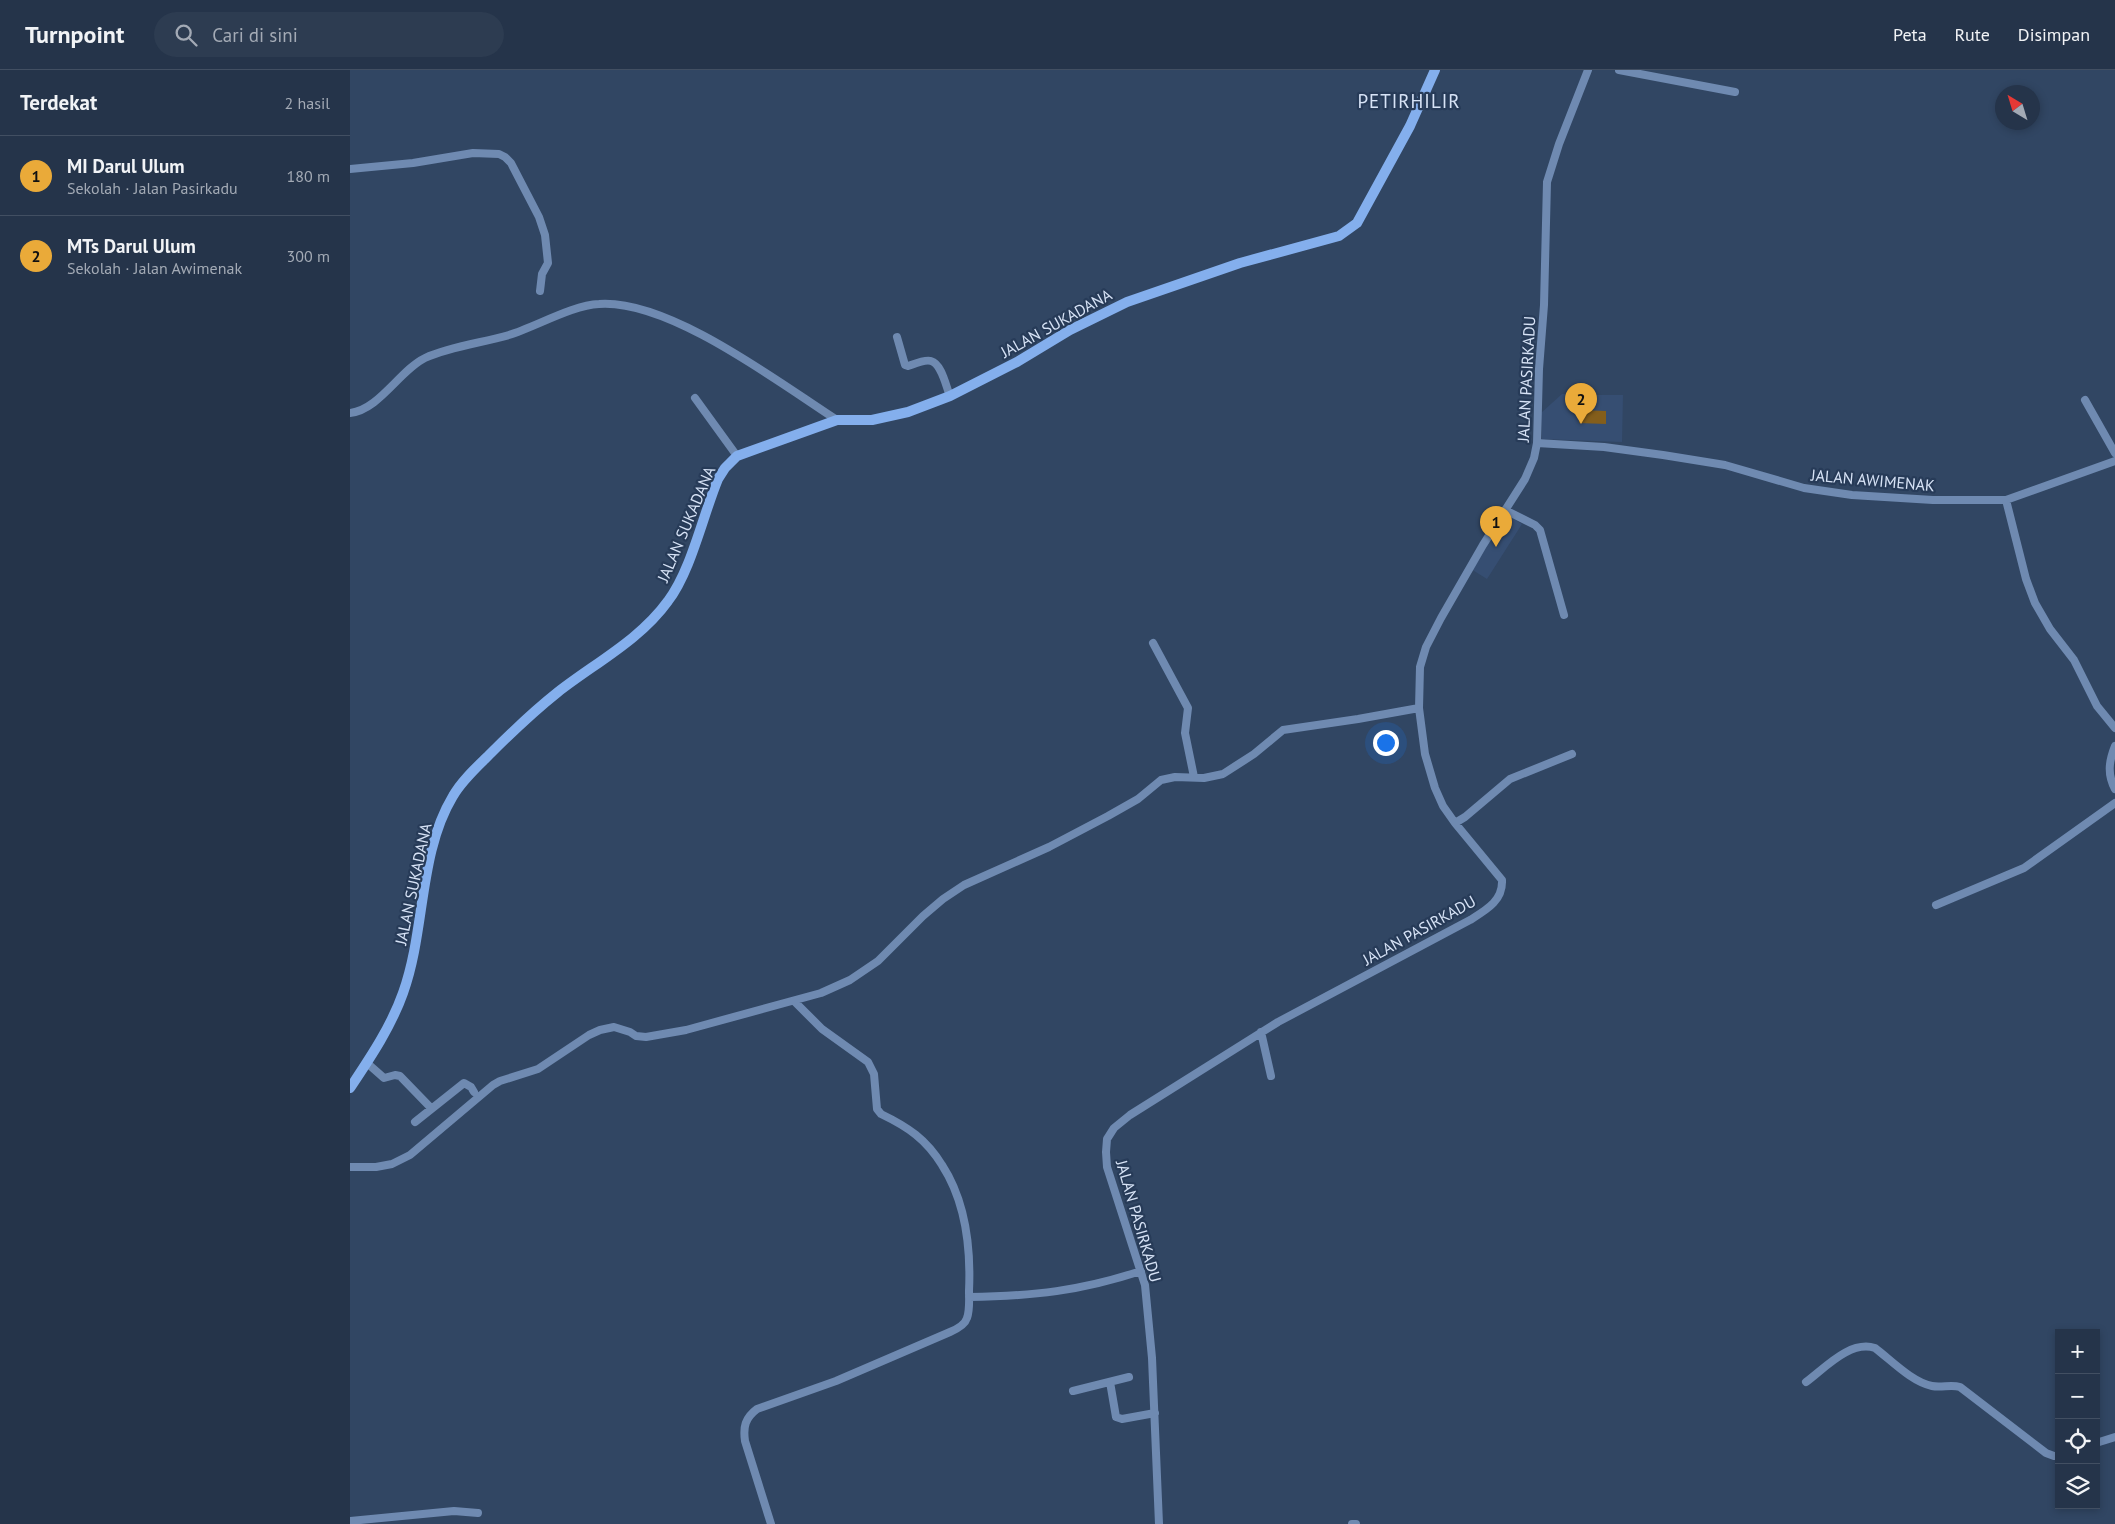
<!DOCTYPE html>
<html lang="id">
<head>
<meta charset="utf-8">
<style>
	body { margin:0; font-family:"PT Sans",sans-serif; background:#2d3c51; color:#f1f3f6 }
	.controls { position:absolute; right:15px; bottom:15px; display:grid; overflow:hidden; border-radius:0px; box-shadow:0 2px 8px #0003 }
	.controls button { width:45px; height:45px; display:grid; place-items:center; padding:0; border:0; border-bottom:1px solid #424f62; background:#25344a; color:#f1f3f6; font:25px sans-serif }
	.compass { position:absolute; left:1645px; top:15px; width:45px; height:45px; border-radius:50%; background:#25344a; box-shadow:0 2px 8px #0003; rotate:322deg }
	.you { position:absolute; left:1035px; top:672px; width:18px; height:18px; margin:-12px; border:4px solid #fff; border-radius:50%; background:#1a73e8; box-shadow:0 0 0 8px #1a73e833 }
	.badge { display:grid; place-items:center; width:32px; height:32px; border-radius:50%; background:#eaaa39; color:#111; font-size:16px; font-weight:700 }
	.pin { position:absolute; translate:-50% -41px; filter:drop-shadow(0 1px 2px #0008) }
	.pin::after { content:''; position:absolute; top:26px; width:18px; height:15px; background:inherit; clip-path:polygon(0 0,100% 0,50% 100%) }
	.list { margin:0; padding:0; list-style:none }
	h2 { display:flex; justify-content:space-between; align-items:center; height:65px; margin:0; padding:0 20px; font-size:21px }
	h2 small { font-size:16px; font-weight:400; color:#a3aab5 }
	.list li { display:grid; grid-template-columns:32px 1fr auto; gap:15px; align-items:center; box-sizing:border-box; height:80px; padding:0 20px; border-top:1px solid #424f62 }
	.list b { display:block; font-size:19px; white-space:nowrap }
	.list p { margin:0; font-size:16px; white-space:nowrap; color:#a3aab5 }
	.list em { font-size:16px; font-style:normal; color:#a3aab5 }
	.icon { flex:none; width:28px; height:28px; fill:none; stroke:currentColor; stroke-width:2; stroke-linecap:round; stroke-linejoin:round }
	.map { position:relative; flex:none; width:1765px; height:1454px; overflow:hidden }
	header { display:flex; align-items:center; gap:30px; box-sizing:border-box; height:70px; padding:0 25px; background:#25344a; border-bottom:1px solid #424f62 }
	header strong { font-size:24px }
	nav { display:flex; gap:28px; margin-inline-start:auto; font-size:18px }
	.search { width:350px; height:45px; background:#2d3c51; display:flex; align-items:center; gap:12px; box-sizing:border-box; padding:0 18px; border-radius:28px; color:#a3aab5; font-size:19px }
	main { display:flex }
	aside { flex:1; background:#25344a }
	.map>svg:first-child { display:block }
	.built { fill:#364e72 }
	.green { fill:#845e1b }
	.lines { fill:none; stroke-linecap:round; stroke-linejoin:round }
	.street { stroke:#6f8ab1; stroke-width:8 }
	.secondary { stroke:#84afed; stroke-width:10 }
	.labels { text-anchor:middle; stroke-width:4.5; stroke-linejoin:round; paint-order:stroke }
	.street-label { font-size:16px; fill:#d7e3f6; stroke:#273b58 }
	.quarter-label { font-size:19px; letter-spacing:1px; fill:#d7e3f6; stroke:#273b58 }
</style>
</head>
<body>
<header>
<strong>Turnpoint</strong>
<div class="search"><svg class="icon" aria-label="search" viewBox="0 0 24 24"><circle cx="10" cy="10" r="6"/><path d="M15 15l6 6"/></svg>Cari di sini</div>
<nav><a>Peta</a><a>Rute</a><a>Disimpan</a></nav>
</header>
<main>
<aside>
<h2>Terdekat<small>2 hasil</small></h2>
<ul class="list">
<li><span class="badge">1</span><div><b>MI Darul Ulum</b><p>Sekolah · Jalan Pasirkadu</p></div><em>180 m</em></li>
<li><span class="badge">2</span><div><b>MTs Darul Ulum</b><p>Sekolah · Jalan Awimenak</p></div><em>300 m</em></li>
</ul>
</aside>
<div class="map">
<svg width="1765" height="1454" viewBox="0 0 1765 1454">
	<rect width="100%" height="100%" fill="#314663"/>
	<path class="built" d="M1237,323V325H1273L1272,372L1192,369L1191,343L1212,324Z
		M1156,444L1172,454L1137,509L1121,499Z"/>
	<path class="green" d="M1230,340L1256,341V354L1229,353Z"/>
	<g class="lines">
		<path class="street" d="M1269,0L1385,22
			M0,99L63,93L123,83L149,84L155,87L161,93L189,147L195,165L198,193L192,204L190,221
			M547,267L555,295L558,296C564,294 575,289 581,291C592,294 596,317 600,326
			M345,328L387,386
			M1735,330L1765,383
			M0,343C29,340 50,300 75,288C101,276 132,273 159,265C185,257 223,235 249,234C319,229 428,312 487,350
			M1187,373L1254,377L1313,385L1375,395L1454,418L1502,425L1583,430H1656L1765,391
			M1656,430L1676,509L1685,533L1700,559L1724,590L1747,636L1765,658
			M1155,440L1185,455L1190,460L1214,545
			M803,573L838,638L835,663L844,707
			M1765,676C1759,691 1757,704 1765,719
			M1105,753L1115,747L1160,709L1222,684
			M1586,835L1674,798L1765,733
			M911,962L921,1006
			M17,993L34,1008L45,1005L50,1006L81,1038
			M65,1052L114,1013L121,1017L124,1022
			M0,1097H26L42,1094L60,1085L143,1015L150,1011L188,999L239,965L250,960L264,957L280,962L286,966L296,967L336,960L471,923L500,910L528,891L573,846L593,829L614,815L699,777L758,746L788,729L811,710L825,707L854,708L873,704L904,684L933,660L1008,649L1069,638
			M619,1227C684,1226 730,1221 791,1201
			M760,1312L766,1347L772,1349L805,1343
			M1456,1312C1475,1298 1500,1270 1525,1278C1542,1291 1562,1312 1582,1316C1592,1318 1601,1314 1610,1317L1696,1383L1704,1386H1709
			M723,1321L779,1307
			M1746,1373L1765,1367
			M0,1451L104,1441L128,1443
			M421,1454L395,1371C393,1357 395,1348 407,1339L486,1311L600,1262C607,1259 615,1255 617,1248C620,1240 619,1229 619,1221C621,1177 616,1132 592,1095C576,1069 558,1057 531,1044L527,1039L524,1004L518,992L472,959L445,932
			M809,1454L802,1288L795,1215L757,1097L756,1082L757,1069L764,1058L780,1045L928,952L1120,850C1136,840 1153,831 1152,810L1105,753L1093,736L1085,718L1075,684L1069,638L1070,597L1076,577L1091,548L1133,475L1175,409L1184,388L1187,373L1189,299L1194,235L1197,112L1209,74L1238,0
			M1002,1454H1006"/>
		<path class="secondary" d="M0,1018C20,988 41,957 53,923C76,859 68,784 103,726C112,710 128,696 141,683C162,662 184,641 208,622C245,593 290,570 318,531C341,501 353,445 368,409L375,398L387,386L487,350H522L558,342L600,326L667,292L720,260L777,232L890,193L989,166L1007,153L1060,56L1085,0"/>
	</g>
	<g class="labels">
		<g class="street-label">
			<text transform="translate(706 253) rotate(-29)" y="6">JALAN SUKADANA</text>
			<text transform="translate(1176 309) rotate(-87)" y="6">JALAN PASIRKADU</text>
			<text transform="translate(1523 410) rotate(5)" y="6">JALAN AWIMENAK</text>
			<text transform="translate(336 454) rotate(-67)" y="6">JALAN SUKADANA</text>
			<text transform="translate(63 814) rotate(-78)" y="6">JALAN SUKADANA</text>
			<text transform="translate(1069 860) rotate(-29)" y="6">JALAN PASIRKADU</text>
			<text transform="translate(789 1151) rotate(74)" y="6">JALAN PASIRKADU</text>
		</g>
		<g class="quarter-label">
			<text x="1059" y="38">PETIRHILIR</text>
		</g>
	</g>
</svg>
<div class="controls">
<button>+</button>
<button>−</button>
<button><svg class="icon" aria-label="locate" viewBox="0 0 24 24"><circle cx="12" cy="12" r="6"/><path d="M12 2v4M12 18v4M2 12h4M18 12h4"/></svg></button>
<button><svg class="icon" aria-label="layers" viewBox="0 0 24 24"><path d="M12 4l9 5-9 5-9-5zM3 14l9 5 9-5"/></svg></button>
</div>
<svg class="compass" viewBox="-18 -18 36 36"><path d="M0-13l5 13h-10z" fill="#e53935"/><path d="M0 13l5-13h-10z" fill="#a3aab5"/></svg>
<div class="you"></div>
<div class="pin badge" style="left:1146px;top:477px">1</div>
<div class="pin badge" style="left:1231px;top:354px">2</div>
</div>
</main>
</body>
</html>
